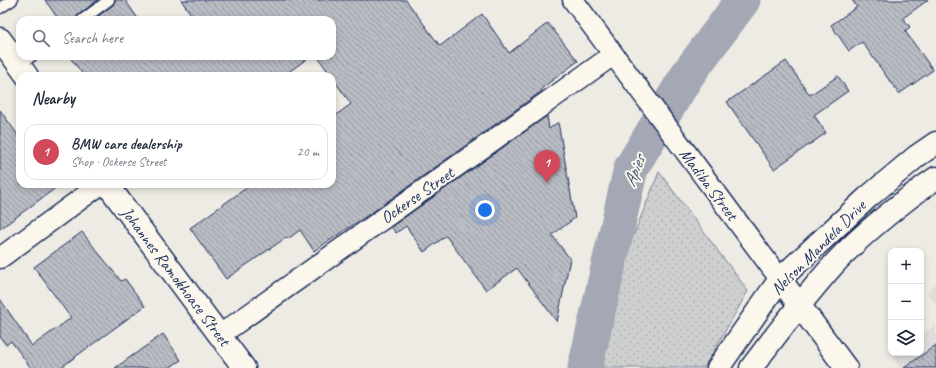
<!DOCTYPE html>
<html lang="en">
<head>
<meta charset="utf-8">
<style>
	body { margin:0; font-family:Caveat,sans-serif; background:#f2f2f3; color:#1f2937 }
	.controls { position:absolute; right:12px; bottom:12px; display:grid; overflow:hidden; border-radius:8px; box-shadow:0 2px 6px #0003 }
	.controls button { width:36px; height:36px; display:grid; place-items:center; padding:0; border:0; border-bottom:1px solid #e0e1e3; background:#fff; color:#1f2937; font:20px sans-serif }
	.you { position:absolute; left:485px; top:210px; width:14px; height:14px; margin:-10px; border:3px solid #fff; border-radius:50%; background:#1a73e8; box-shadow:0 0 0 6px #1a73e833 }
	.badge { display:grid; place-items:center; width:26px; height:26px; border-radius:50%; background:#d1495b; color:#fff; font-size:13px; font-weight:700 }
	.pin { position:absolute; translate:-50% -33px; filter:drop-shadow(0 1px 2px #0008) }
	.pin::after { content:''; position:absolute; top:21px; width:14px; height:12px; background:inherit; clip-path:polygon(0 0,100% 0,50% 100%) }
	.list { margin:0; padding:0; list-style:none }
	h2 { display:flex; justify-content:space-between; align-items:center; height:52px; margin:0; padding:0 16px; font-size:17px }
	h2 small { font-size:13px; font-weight:400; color:#747a83 }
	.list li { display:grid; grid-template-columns:26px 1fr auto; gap:12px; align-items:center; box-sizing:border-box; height:56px; margin:0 8px 8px; padding:0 8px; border:1px solid #e0e1e3; border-radius:12px }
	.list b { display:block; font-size:15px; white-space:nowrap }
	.list p { margin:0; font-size:13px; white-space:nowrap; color:#747a83 }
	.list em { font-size:13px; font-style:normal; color:#747a83 }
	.icon { flex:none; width:22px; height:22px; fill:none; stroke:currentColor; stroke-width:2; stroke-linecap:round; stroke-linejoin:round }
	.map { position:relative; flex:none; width:936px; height:368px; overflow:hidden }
	.search { position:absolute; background:#fff; box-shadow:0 2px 6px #0003; left:16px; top:16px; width:320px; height:44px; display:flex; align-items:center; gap:10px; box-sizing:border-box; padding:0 14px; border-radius:12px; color:#747a83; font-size:15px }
	.panel { position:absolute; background:#fff; box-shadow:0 2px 6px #0003; left:16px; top:72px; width:320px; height:116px; border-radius:12px }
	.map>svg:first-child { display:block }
	.built { fill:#deddda }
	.park { fill:url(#park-dots); stroke:#747f96 }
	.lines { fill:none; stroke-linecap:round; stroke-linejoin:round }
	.river { stroke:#a3a8b4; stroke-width:35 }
	.building { fill:url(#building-back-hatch); stroke:#1b2f5e }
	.lane-casing { stroke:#1b2f5e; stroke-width:13 }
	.street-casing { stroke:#1b2f5e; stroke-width:23 }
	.secondary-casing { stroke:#1b2f5e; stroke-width:25 }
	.primary-casing { stroke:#1b2f5e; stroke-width:25 }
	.lane { stroke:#fbf7ec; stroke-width:10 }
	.street { stroke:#fbf7ec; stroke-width:20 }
	.secondary { stroke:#fbf7ec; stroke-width:22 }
	.primary { stroke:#fbf7ec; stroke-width:22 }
	.labels { text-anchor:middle; stroke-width:4; stroke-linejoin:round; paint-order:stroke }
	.street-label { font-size:17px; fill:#1b2f5e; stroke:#fbf7ec }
	.water-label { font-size:18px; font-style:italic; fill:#445378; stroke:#fbf7ec }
</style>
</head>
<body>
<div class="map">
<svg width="936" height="368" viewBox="0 0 936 368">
	<defs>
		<pattern id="park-dots" width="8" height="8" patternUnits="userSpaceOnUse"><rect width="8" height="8" fill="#cecfcf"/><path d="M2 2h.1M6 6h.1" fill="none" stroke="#b0b2b4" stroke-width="1.8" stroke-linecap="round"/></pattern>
		<pattern id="building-back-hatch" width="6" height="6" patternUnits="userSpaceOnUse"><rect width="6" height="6" fill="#b9bcc3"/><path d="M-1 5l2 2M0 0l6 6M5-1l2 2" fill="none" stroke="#9699a2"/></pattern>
	</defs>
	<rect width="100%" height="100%" fill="#eeebe4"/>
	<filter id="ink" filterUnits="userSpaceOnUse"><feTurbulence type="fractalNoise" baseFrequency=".025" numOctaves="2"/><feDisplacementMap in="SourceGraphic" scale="8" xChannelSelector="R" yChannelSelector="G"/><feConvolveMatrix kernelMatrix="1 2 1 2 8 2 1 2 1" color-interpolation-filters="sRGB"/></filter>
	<g filter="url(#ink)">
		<path class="built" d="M936,283V305L927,292Z
			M936,324V368H900L892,356L896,353H921V335Z"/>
		<path class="park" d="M659,172L748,291L704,368H595L609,296Z"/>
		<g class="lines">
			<path class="river" d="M585,368L631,168L688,74L743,0"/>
		</g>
		<path class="building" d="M45,0H98L78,15L76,20H59Z
			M115,0H125L139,20H93L113,5Z
			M181,0H406L440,46L482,14L509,53L548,23L578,61L542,88V91L374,211L314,251L300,230L288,239L287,237L226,279L190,228L252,184H332V118L351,104L317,56H332V20H195Z
			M852,0H928L903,18L910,27L905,31L933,70L899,94L862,42L849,51L831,25L857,7Z
			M69,56H311L283,76H84Z
			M786,61L810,95L838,76L848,91L814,115L826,133L774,169L727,102Z
			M0,110L20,138V184H61L0,229Z
			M547,116L549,129L558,122L575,218L552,235L570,259L557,322L517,268L486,290L446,236L424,252L406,226L396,233L391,227Z
			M82,232L121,281L125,279L145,306L60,368H31L11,341L6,345L0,337V299L32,346L71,318L34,267Z
			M163,334L181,360L169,368H115Z
			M936,345V368H904Z"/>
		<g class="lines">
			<defs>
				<path id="lane" d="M0,8L12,0
					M82,20L109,0
					M19,65L32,56"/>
				<path id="street" d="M573,0L780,279
					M0,258L101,184
					M220,335L613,55"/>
				<path id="secondary" d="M780,279L846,368"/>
				<path id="primary" d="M0,39L27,76
					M107,184L244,368
					M718,368L780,279L867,198L917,156L936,143
					M751,368C778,332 805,297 835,263C861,235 904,200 936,178"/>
			</defs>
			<use href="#lane" class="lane-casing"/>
			<use href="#street" class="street-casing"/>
			<use href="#secondary" class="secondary-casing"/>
			<use href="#primary" class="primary-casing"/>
			<use href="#lane" class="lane"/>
			<use href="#street" class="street"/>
			<use href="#secondary" class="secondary"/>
			<use href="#primary" class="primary"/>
		</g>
	</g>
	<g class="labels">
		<g class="street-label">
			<text transform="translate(709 184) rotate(53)" y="6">Madiba Street</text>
			<text transform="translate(417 195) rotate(-35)" y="6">Ockerse Street</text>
			<text transform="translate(818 247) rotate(-45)" y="6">Nelson Mandela Drive</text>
			<text transform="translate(176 276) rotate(53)" y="6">Johannes Ramokhoase Street</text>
		</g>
		<g class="water-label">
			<text transform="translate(634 171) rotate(-69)" y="6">Apies</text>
		</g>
	</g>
</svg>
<div class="controls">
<button>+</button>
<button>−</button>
<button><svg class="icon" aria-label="layers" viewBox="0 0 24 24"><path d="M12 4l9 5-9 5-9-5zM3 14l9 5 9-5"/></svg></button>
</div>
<div class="you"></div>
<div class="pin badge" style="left:547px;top:183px">1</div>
<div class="search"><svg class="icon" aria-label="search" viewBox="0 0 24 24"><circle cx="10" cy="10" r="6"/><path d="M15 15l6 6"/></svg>Search here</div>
<section class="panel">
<h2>Nearby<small></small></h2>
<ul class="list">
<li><span class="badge">1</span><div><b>BMW care dealership</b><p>Shop · Ockerse Street</p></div><em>20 m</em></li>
</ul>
</section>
</div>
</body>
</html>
